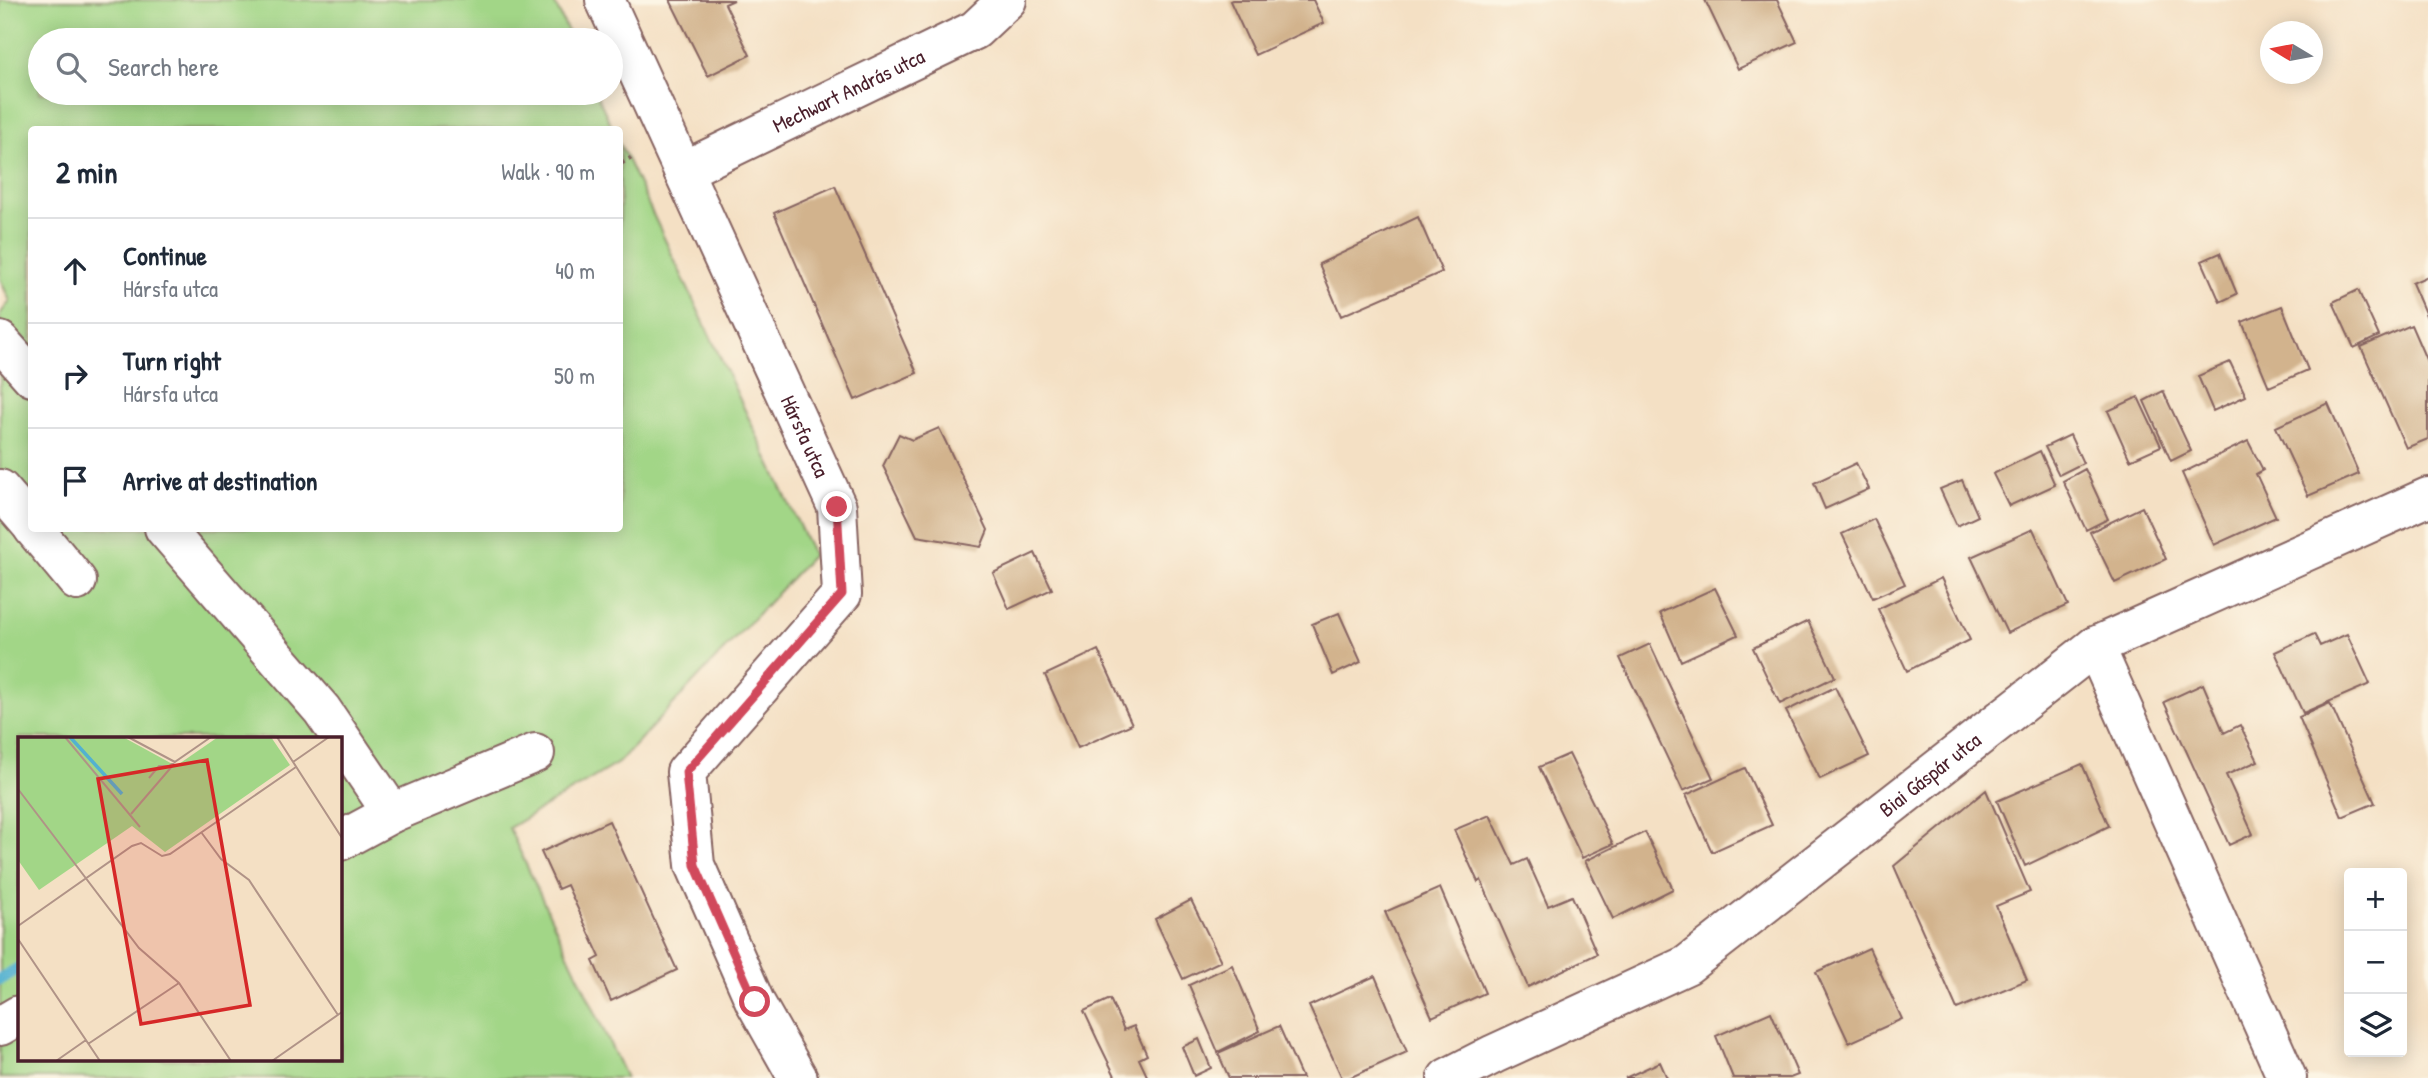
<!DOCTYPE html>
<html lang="en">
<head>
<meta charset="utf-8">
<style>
	body { margin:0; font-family:"Patrick Hand",sans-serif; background:#f6f6f7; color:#1f2937 }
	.controls { position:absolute; right:21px; bottom:21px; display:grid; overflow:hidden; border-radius:7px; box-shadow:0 4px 18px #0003 }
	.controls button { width:63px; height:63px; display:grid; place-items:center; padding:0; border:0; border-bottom:2px solid #e0e1e3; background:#fff; color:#1f2937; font:35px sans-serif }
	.compass { position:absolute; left:2260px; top:21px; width:63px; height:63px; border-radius:50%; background:#fff; box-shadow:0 4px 18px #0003; rotate:280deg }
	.stop { position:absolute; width:21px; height:21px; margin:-16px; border:5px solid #d1495b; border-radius:50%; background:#fff }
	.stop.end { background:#d1495b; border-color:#fff; box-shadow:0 2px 7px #0008 }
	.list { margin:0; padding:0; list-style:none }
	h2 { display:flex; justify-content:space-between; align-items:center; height:91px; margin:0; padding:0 28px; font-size:30px }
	h2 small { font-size:23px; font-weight:400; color:#747a83 }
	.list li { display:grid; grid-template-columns:46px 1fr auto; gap:21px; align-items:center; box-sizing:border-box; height:105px; padding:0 28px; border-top:2px solid #e0e1e3 }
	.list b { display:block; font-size:26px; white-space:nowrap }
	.list p { margin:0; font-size:23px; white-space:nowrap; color:#747a83 }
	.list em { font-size:23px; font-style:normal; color:#747a83 }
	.icon { flex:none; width:38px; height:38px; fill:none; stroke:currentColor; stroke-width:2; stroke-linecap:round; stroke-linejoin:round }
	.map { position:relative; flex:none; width:2428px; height:1078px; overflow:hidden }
	.search { position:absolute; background:#fff; box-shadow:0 4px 18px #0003; left:28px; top:28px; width:595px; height:77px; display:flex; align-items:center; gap:18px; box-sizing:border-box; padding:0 24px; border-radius:38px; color:#747a83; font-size:26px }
	.panel { position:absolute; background:#fff; box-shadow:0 4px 18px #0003; left:28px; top:126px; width:595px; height:406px; border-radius:7px }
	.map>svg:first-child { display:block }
	.green { fill:#a2d687; stroke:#767a59; stroke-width:2; fill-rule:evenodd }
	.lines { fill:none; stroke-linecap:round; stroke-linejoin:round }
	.stream { stroke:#52b1d0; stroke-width:12 }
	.building { fill:#d2b38d }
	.minor-casing { stroke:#866361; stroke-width:42 }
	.path { stroke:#866361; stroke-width:4.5; stroke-dasharray:5 5; stroke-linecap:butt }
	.minor { stroke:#fff; stroke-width:38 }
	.route { stroke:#d1495b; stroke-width:9 }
	.labels { text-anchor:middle; stroke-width:7; stroke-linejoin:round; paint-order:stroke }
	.street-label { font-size:21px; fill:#4a1f2b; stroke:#fcf5e5 }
	.inset-river { fill:none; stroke:#52b1d0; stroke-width:3.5 }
	.inset-road { fill:none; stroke:#b09387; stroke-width:2 }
	.view { fill:#d62828; fill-opacity:0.15; stroke:#d62828; stroke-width:3.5 }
	.inset-edge { fill:none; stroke:#4a1f2b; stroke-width:3.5 }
</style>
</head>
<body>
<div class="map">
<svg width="2428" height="1078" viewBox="0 0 2428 1078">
	<rect width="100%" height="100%" fill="#fcf5e5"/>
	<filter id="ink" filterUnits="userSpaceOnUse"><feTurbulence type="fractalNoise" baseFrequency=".0143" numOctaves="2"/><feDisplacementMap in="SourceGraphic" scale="14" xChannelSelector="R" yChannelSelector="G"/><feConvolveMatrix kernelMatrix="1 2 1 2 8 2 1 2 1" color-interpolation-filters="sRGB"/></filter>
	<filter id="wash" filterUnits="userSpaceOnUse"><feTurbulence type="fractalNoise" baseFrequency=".00686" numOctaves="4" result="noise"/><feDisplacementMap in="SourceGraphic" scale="28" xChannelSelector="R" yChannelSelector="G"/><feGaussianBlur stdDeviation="1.57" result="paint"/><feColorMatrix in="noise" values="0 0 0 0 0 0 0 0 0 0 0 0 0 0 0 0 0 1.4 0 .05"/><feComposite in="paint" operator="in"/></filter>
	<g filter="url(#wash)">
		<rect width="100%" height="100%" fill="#f4e0c4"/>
		<path class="green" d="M0,0H553L572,40H40V93H596L613,129L32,130V528H620V144L813,555L618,763L509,828L626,1078H0V314L10,301L0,279ZM19,738H340V1059H19Z"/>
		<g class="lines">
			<path class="stream" d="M0,979L19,968"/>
		</g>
		<g id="blocks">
			<path class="building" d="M670,0H734L725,4L750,55L708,76Z
				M1232,0H1313L1324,23L1255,55L1230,1Z
				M1705,0H1777L1797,42L1738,69Z
				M835,186L917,373L855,400L774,213Z
				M1418,217L1442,272L1341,316L1319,264Z
				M2220,253L2237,294L2220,302L2202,261Z
				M2428,276V320L2412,283Z
				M2358,290L2379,336L2354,348L2333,302Z
				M2282,306L2308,370L2269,387L2242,322Z
				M2411,325L2428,364V439L2406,448L2361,347Z
				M2230,362L2246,396L2213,411L2198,376Z
				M2163,391L2191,451L2171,461L2144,401Z
				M2138,397L2161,446L2130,460L2108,411Z
				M2328,403L2359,474L2308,496L2276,427Z
				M939,428L988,530L981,547L917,536L883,466L899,434L912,440Z
				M2070,435L2083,463L2059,475L2045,447Z
				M2248,441L2263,470L2256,474L2276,517L2214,545L2182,473Z
				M2040,451L2055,485L2009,506L1993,474Z
				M1856,463L1869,489L1825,509L1814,483Z
				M2085,469L2108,519L2086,530L2063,481Z
				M1962,480L1978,516L1957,526L1940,489Z
				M2142,507L2166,559L2115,583L2090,532Z
				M1874,519L1905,584L1873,598L1842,534Z
				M2033,529L2068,605L2007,633L1971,557Z
				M1035,553L1052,589L1009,609L993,573Z
				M1941,578L1970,640L1907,671L1878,609Z
				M1715,588L1738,635L1681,661L1660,613Z
				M1339,613L1361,662L1333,675L1312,624Z
				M1808,621L1835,677L1780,704L1753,648Z
				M2314,634L2320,646L2347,634L2370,684L2303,713L2275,652Z
				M1650,644L1713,778L1683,791L1620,658Z
				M1098,650L1132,724L1078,748L1045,675Z
				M2203,684L2224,733L2240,725L2258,761L2226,775L2253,834L2229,845L2164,702Z
				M1835,687L1869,756L1820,779L1786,711Z
				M2330,703L2375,803L2342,817L2299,717Z
				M1569,754L1613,844L1582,858L1539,767Z
				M2082,764L2109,826L2025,866L1997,801Z
				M1745,768L1772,825L1712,852L1686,795Z
				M1986,790L2030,892L1996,906L2027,980L1957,1009L1894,866Z
				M1490,815L1514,865L1527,859L1548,906L1572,896L1597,954L1528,987L1481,880L1478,882L1454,830Z
				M609,821L677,970L611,1001L593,961L600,957L567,885L558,889L541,852Z
				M1645,832L1673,889L1613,919L1585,861Z
				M1440,888L1485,993L1432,1017L1385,912Z
				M1191,900L1221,961L1183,979L1155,919Z
				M1869,948L1902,1019L1849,1043L1816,972Z
				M1232,965L1260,1031L1218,1052L1189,985Z
				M1375,976L1407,1052L1349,1078H1342L1309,1006Z
				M1110,999L1124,1030L1134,1026L1147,1055L1139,1059L1148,1078H1116L1098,1041L1084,1011Z
				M1771,1012L1798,1075L1790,1078H1733L1716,1036Z
				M1279,1026L1302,1078H1229L1218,1053Z
				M1199,1039L1211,1068L1194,1076L1182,1047Z
				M1660,1062L1667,1078H1625Z"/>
		</g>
	</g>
	<g filter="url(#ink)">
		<use href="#blocks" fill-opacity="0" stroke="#866361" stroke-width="2"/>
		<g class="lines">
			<defs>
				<g id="minor">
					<path id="s1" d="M605,0L837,507L842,594L686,772L695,865L755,1002L798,1078"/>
					<path id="s2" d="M683,171L975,30L1007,0"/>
					<path d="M0,341L32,377"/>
					<path d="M0,489L32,526"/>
					<path d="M33,528L77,581"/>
					<path d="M164,528L322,710L392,813"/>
					<path d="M2095,646L2287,1078"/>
					<path d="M340,841L392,813L535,753"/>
					<path d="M0,1026L19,1015"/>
					<path id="s3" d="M1447,1078L1494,1054L1687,965L2095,646L2428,497"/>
				</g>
			</defs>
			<use href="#minor" class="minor-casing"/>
			<path class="path" d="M620,164L631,158"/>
			<use href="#minor" class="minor"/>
		</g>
	</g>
	<g class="lines" filter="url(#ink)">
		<path class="route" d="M755,1002L695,865L686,772L842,594L837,507"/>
	</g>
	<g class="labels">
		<g class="street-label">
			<text dy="7" stroke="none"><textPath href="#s2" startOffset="184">Mechwart András utca</textPath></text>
			<text dy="7" stroke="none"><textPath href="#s1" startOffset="480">Hársfa utca</textPath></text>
			<text dy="7" stroke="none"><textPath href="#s3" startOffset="574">Biai Gáspár utca</textPath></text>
		</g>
	</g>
	<g transform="translate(18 737)">
		<rect width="324" height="324" fill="#f4e0c4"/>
		<path d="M0,0H105L158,29L200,0H253L272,28L147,115L114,89L21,153L0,123Z" fill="#a2d687"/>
		<path class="inset-river" d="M52,0L104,57"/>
		<path class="inset-road" d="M47,0L122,90M110,0L157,25M259,0L324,101M275,25L311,0M131,41L141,29H151L193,0M0,52L121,211L161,246L213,324M113,77L156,27M183,95L203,122L231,143L320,278M0,189L114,109L123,106L144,119L152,117L278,30M0,202L82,324M70,307L161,246M38,324L68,303M254,324L324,275"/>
		<path class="view" d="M189,23L232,268L123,287L80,42Z"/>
		<rect width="324" height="324" class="inset-edge"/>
	</g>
</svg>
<div class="controls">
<button>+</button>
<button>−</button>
<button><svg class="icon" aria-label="layers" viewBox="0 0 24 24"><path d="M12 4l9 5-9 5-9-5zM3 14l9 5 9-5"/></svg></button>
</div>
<svg class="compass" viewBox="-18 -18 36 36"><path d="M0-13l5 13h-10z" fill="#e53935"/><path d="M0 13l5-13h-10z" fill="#747a83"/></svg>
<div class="stop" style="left:755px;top:1002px"></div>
<div class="stop end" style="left:837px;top:507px"></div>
<div class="search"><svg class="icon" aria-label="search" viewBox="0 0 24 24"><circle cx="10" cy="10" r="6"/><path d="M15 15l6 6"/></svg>Search here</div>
<section class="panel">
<h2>2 min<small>Walk · 90 m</small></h2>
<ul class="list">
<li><svg class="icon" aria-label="ahead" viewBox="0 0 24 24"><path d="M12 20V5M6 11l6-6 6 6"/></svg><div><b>Continue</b><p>Hársfa utca</p></div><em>40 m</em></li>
<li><svg class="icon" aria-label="right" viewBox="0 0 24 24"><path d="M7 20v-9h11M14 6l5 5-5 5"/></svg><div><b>Turn right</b><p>Hársfa utca</p></div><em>50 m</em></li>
<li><svg class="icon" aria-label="arrive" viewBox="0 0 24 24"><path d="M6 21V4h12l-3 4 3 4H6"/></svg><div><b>Arrive at destination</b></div></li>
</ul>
</section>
</div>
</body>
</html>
